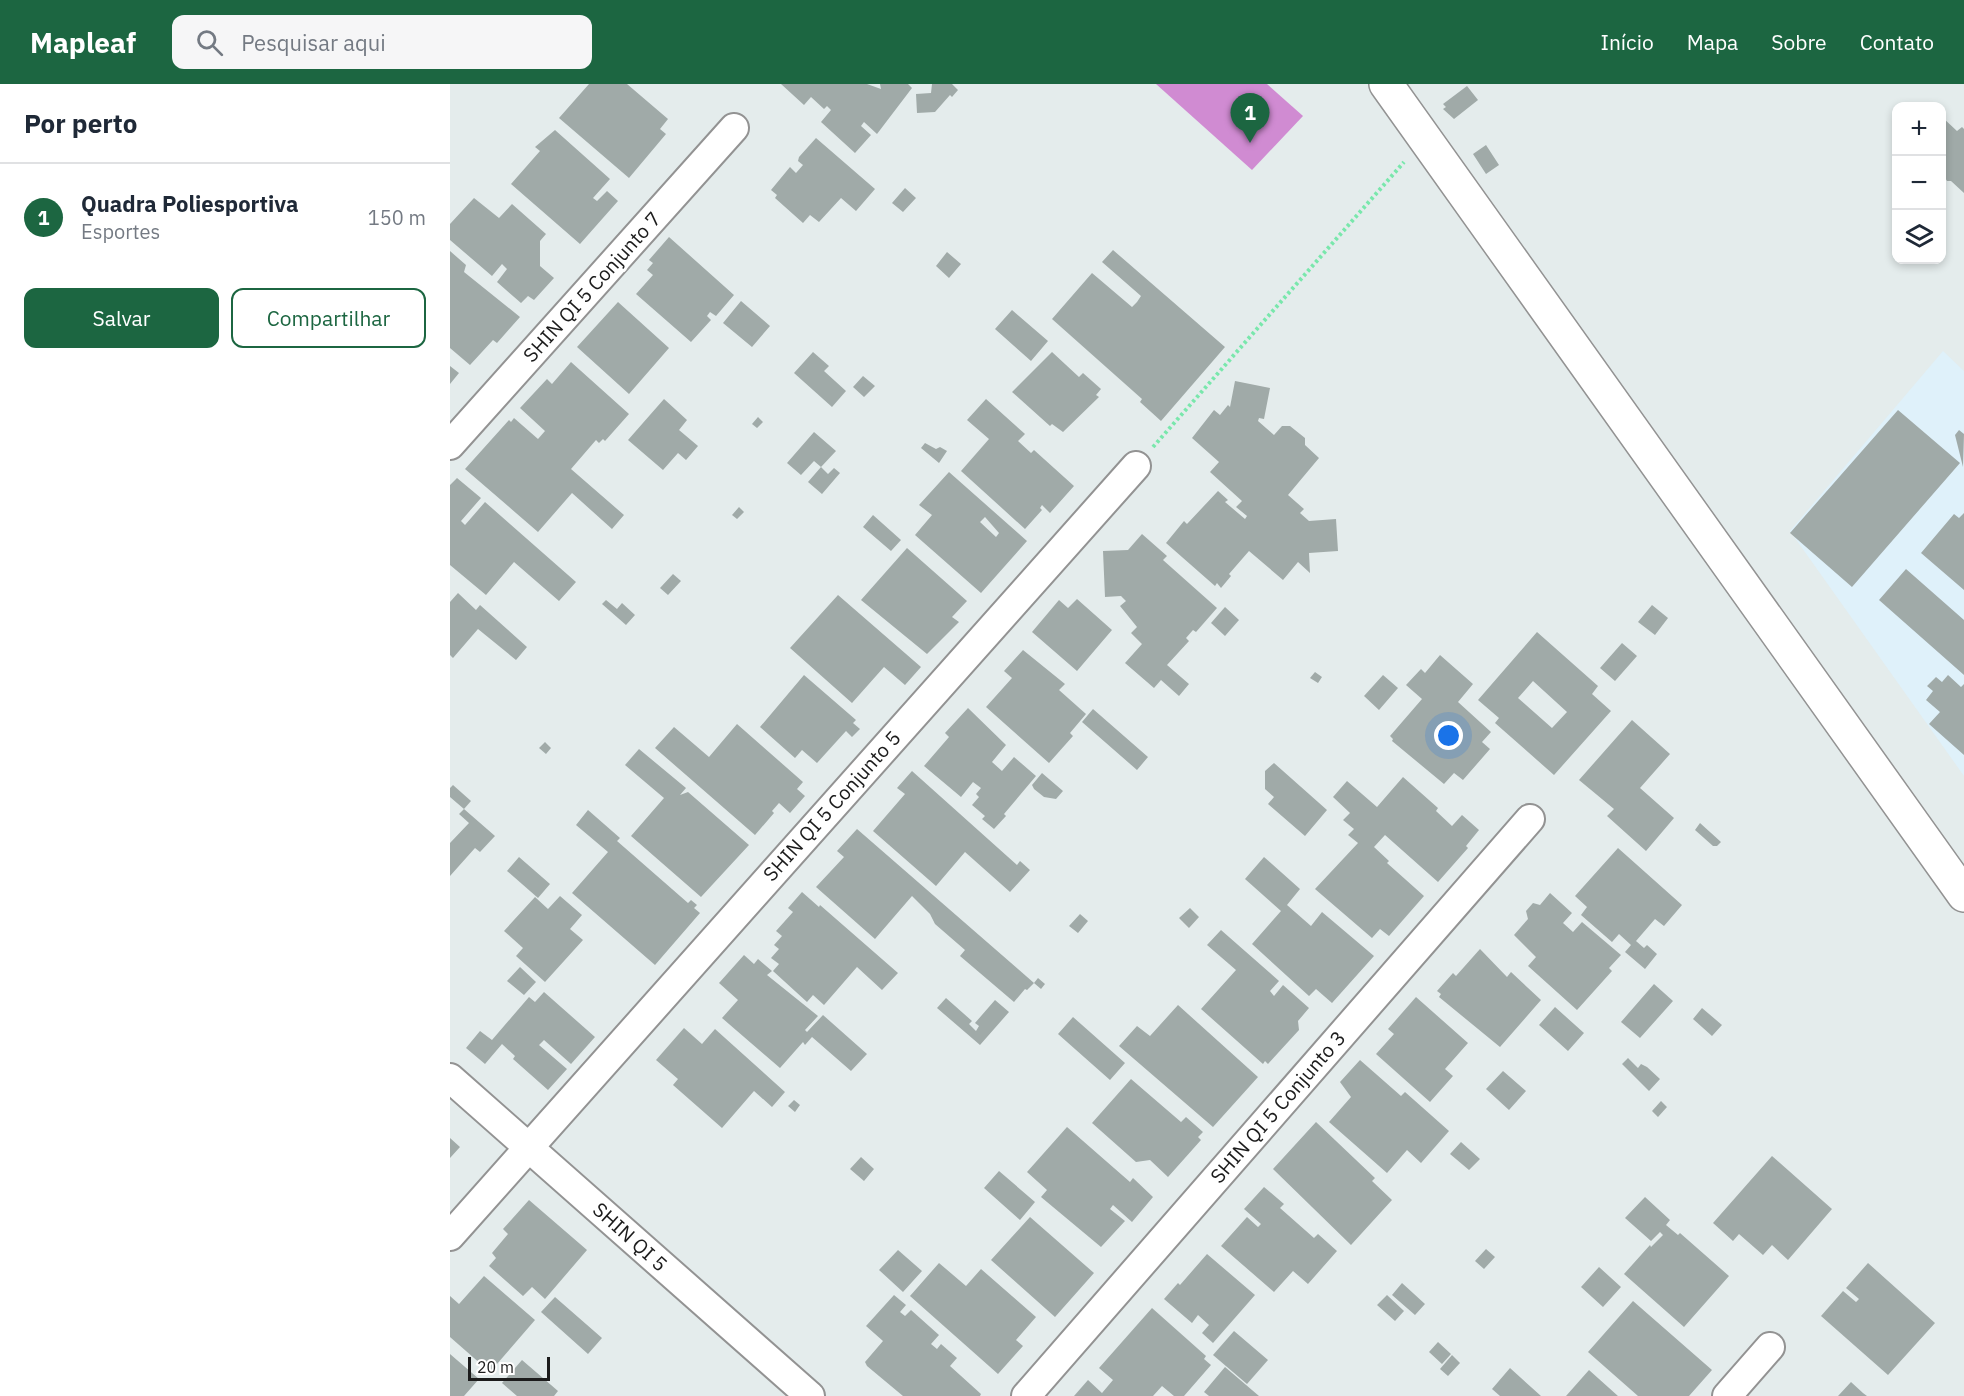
<!DOCTYPE html>
<html lang="pt">
<head>
<meta charset="utf-8">
<style>
	body { margin:0; font-family:"IBM Plex Sans",sans-serif; background:#f6f6f7; color:#1f2937 }
	.controls { position:absolute; right:18px; top:18px; display:grid; overflow:hidden; border-radius:12px; box-shadow:0 3px 9px #0003 }
	.controls button { width:54px; height:54px; display:grid; place-items:center; padding:0; border:0; border-bottom:2px solid #e0e1e3; background:#fff; color:#1f2937; font:30px sans-serif }
	.scale { position:absolute; left:18px; bottom:15px; width:82px; box-sizing:border-box; padding-left:6px; border:3px solid #1c1c1c; border-top:0; font-size:16px; line-height:21px; white-space:nowrap; color:#1c1c1c; -webkit-text-stroke:4px #fff; paint-order:stroke }
	.you { position:absolute; left:999px; top:652px; width:21px; height:21px; margin:-15px; border:4px solid #fff; border-radius:50%; background:#1a73e8; box-shadow:0 0 0 9px #1a73e833 }
	.badge { display:grid; place-items:center; width:39px; height:39px; border-radius:50%; background:#1c6641; color:#fff; font-size:20px; font-weight:700 }
	.pin { position:absolute; translate:-50% -50px; filter:drop-shadow(0 2px 3px #0008) }
	.pin::after { content:''; position:absolute; top:32px; width:21px; height:18px; background:inherit; clip-path:polygon(0 0,100% 0,50% 100%) }
	.list { margin:0; padding:0; list-style:none }
	h2 { display:flex; justify-content:space-between; align-items:center; height:78px; margin:0; padding:0 24px; font-size:26px }
	h2 small { font-size:20px; font-weight:400; color:#747a83 }
	.list li { display:grid; grid-template-columns:39px 1fr auto; gap:18px; align-items:center; box-sizing:border-box; height:108px; padding:0 24px; border-top:2px solid #e0e1e3 }
	.list b { display:block; font-size:22px; white-space:nowrap }
	.list p { margin:0; font-size:20px; white-space:nowrap; color:#747a83 }
	.list em { font-size:20px; font-style:normal; color:#747a83 }
	.actions { display:flex; gap:12px; padding:18px 24px }
	.actions a { flex:1; padding:14px 0; border:2px solid #1c6641; border-radius:12px; text-align:center; font-size:21px; color:#1c6641 }
	.actions .main { background:#1c6641; color:#fff }
	.icon { flex:none; width:33px; height:33px; fill:none; stroke:currentColor; stroke-width:2; stroke-linecap:round; stroke-linejoin:round }
	.map { position:relative; flex:none; width:1514px; height:1312px; overflow:hidden }
	header { display:flex; align-items:center; gap:36px; box-sizing:border-box; height:84px; padding:0 30px; background:#1c6641; color:#fff }
	header strong { font-size:28px }
	nav { display:flex; gap:33px; margin-inline-start:auto; font-size:21px }
	.search { width:420px; height:54px; background:#f6f6f7; display:flex; align-items:center; gap:15px; box-sizing:border-box; padding:0 21px; border-radius:12px; color:#747a83; font-size:22px }
	main { display:flex }
	aside { flex:1; background:#fff }
	.map>svg:first-child { display:block }
	.education { fill:#dff1fa }
	.pitch { fill:#d08bd2 }
	.building { fill:#a0aaa8; fill-rule:evenodd }
	.lines { fill:none; stroke-linecap:round; stroke-linejoin:round }
	.minor-casing { stroke:#939393; stroke-width:32 }
	.tertiary-casing { stroke:#939393; stroke-width:36 }
	.path { stroke:#79e7ac; stroke-width:4; stroke-dasharray:3 3; stroke-linecap:butt }
	.minor { stroke:#fff; stroke-width:28 }
	.tertiary { stroke:#fff; stroke-width:33 }
	.labels { text-anchor:middle; stroke-width:6; stroke-linejoin:round; paint-order:stroke }
	.street-label { font-size:20px; fill:#1c1c1c; stroke:#fff }
</style>
</head>
<body>
<header>
<strong>Mapleaf</strong>
<div class="search"><svg class="icon" aria-label="search" viewBox="0 0 24 24"><circle cx="10" cy="10" r="6"/><path d="M15 15l6 6"/></svg>Pesquisar aqui</div>
<nav><a>Início</a><a>Mapa</a><a>Sobre</a><a>Contato</a></nav>
</header>
<main>
<aside>
<h2>Por perto<small></small></h2>
<ul class="list">
<li><span class="badge">1</span><div><b>Quadra Poliesportiva</b><p>Esportes</p></div><em>150 m</em></li>
</ul>
<div class="actions"><a class="main">Salvar</a><a>Compartilhar</a></div>
</aside>
<div class="map">
<svg width="1514" height="1312" viewBox="0 0 1514 1312">
	<rect width="100%" height="100%" fill="#e4ecec"/>
	<path class="education" d="M1493,267L1514,287V692L1340,447Z"/>
	<path class="pitch" d="M706,0H817L853,32L802,86Z"/>
	<path class="building" d="M139,0H177L218,35L210,45L216,50L179,94L109,34Z
		M331,0H417L431,5L430,0H458L462,4L427,50L414,38L411,42L421,51L405,69L371,38L381,26L377,22L374,25L361,13L354,21Z
		M482,0H502L508,6L502,13L500,11L485,28L467,29L466,10L481,9Z
		M1017,2L1028,16L1004,35L993,25L996,23L993,20Z
		M1492,33L1507,47L1512,43L1514,45V109L1501,97H1497L1492,89Z
		M105,46L160,95L143,114L147,117L157,107L168,117L130,160L61,100L90,67L85,63Z
		M366,54L425,105L406,127L391,114L369,138L360,131L353,139L325,114L327,111L321,106L340,83L346,89L353,81L348,77L349,73Z
		M1036,61L1049,81L1036,90L1023,70Z
		M455,104L466,114L453,128L442,119Z
		M24,114L49,134L62,120L96,150L90,157V182L104,194L84,216L78,212L71,219L47,198L57,185L52,180L42,192L0,156V140Z
		M219,153L284,211L266,232L260,228L257,232L261,236L241,258L186,210L203,191L197,186L203,179L199,176Z
		M663,166L775,263L711,337L690,318L692,315L602,235L642,189L682,223L687,218L691,212L652,178Z
		M0,167L16,181L14,188L70,233L47,259L43,256L20,281L0,264Z
		M497,168L511,180L499,194L486,182Z
		M291,217L320,242L302,263L273,239Z
		M168,218L219,264L179,310L127,263Z
		M562,226L598,257L581,277L545,245Z
		M363,268L379,282L374,287L396,307L382,323L344,289Z
		M602,268L629,293L633,289L651,305L646,311L649,313L613,348L602,340L600,342L562,308Z
		M121,278L179,330L155,357L153,355L149,359L146,356L121,385L174,431L162,445L122,409L88,448L15,385L59,336L61,338L64,334L88,355L95,347L70,324L97,295L102,300Z
		M0,282L9,289L0,300Z
		M413,292L425,302L414,313L403,303Z
		M785,297L820,304L814,335L809,334L808,337L824,351L832,342H840L855,354V361L869,374L838,411L854,425L850,429L859,437L886,435L888,467L859,469L860,489L848,478L833,496L799,467L779,490L781,492L771,504L767,499L765,502L716,459L734,437L737,440L768,407L778,416L775,418L795,435L797,432L786,423L792,417L760,388L769,378L742,354L764,326L770,331L778,321L780,323Z
		M214,315L237,336L229,346L248,362L236,376L228,369L213,386L178,356Z
		M536,315L575,350L568,357L581,369L584,366L624,402L600,429L592,421L590,424L592,426L575,445L511,387L539,355L517,336Z
		M1448,326L1510,379L1402,503L1340,449Z
		M308,333L313,338L307,344L302,340Z
		M1509,346L1514,350L1513,383L1505,351Z
		M364,348L386,367L371,383L364,377L351,391L337,379Z
		M475,359L486,365L490,363L497,367L489,379L471,364Z
		M371,383L378,390L384,384L390,389L372,410L358,398Z
		M499,388L577,457L531,509L465,451L482,431L469,421ZM535,433L549,449L546,453L530,438Z
		M7,394L31,414L11,437L15,441L35,418L126,498L109,517L64,478L36,511L0,481V401Z
		M289,423L294,428L287,435L282,431Z
		M1514,429V506L1471,469L1504,430L1509,434Z
		M423,431L451,456L441,467L413,443Z
		M692,450L717,472L713,476L767,524L746,548L743,546L736,554L739,557L717,581L739,600L729,612L711,596L704,604L675,579L692,560L681,549L687,543L670,522L676,517L671,512L655,513L653,467L678,466Z
		M457,464L517,517L502,533L509,538L477,570L411,516Z
		M1456,485L1514,536V591L1429,516Z
		M223,490L231,497L218,511L210,504Z
		M8,509L26,526L30,521L77,563L66,576L28,545L3,574L0,571V518Z
		M388,511L471,583L455,601L434,583L402,619L340,564Z
		M627,515L662,546L627,587L582,548L609,516L618,524Z
		M156,516L167,525L172,519L185,531L176,541L152,520Z
		M1202,521L1218,534L1205,551L1188,538Z
		M775,523L789,536L775,552L761,539Z
		M1087,548L1148,602L1142,610L1161,627L1104,691L1045,639L1049,634L1028,616ZM1083,597L1117,628L1102,644L1068,614Z
		M1172,559L1187,572L1165,597L1150,584Z
		M573,566L615,600L609,606L636,630L620,649L623,652L599,679L536,623L562,594L554,587Z
		M990,571L1023,600L1008,618L1041,648L1032,658L1040,665L1013,696L1004,689L994,700L942,657L943,655L940,652L972,615L956,601L971,585L975,589Z
		M865,588L872,593L868,599L860,594Z
		M354,591L406,636L403,639L410,645L402,653L396,647L367,679L352,666L345,674L310,643Z
		M933,591L948,604L929,626L914,612Z
		M1498,591L1511,603L1514,600V671L1479,640L1490,628L1476,616L1483,607L1477,602L1486,593L1492,598Z
		M518,624L556,661L542,678L552,687L564,673L586,692L554,730L556,732L544,745L532,735L535,732L522,721L529,713L526,710L531,704L523,698L511,713L474,682L499,653L495,649Z
		M643,625L698,673L687,686L632,638Z
		M1182,636L1220,670L1190,704L1224,734L1196,767L1157,732L1164,725L1129,696Z
		M287,640L353,698L347,705L355,712L340,729L329,719L322,727L324,729L305,751L205,664L224,643L259,673Z
		M95,658L101,664L96,670L89,664Z
		M189,665L236,704L230,711L238,708L299,761L251,813L181,752L214,714L175,681Z
		M824,679L877,726L855,752L818,720L824,713L815,705V687Z
		M462,687L567,781L570,777L580,786L560,808L515,768L486,802L423,747L455,710L447,704Z
		M592,689L613,707L606,715L594,713L584,705L582,701Z
		M953,693L988,724L986,727L1002,742L1012,731L1029,746L1016,762L1018,764L988,798L935,751L924,763L939,777L937,779L974,812L939,852L930,845L922,854L865,805L908,759L898,751L904,745L893,736L900,729L883,713L897,697L927,723Z
		M3,701L21,717L14,725L45,752L30,768L25,764L0,792V759L19,739L9,730L14,725L0,713V704Z
		M138,726L170,754L167,757L238,819L241,816L247,821L244,824L250,829L205,881L122,809L158,768L126,741Z
		M1250,739L1271,758L1267,762H1263L1245,746Z
		M407,745L584,899L577,906L575,905L564,918L510,872L515,866L485,840L480,830L462,812L425,855L366,803L394,773L387,767Z
		M1168,764L1232,821L1214,842L1205,835L1186,857L1194,864L1197,861L1207,870L1195,885L1175,868L1181,861L1169,850L1162,858L1131,831L1137,823L1125,812Z
		M69,773L100,800L88,814L57,787Z
		M814,773L850,805L837,821L861,842L872,828L924,872L882,919L866,905L859,912L802,860L831,827L795,795Z
		M352,808L369,823L370,821L448,889L432,906L407,883L374,921L363,911L357,918L323,887L329,880L321,874L329,865L324,861L332,852L326,847L343,828L338,824Z
		M1100,809L1122,829L1113,839L1123,848L1132,838L1171,871L1159,884L1162,887L1127,926L1078,882L1086,873L1064,851L1078,835L1076,827L1083,819L1090,821Z
		M110,812L132,831L120,845L133,856L95,898L66,872L73,864L54,847L85,813L98,825Z
		M740,824L749,833L739,844L729,834Z
		M630,830L638,837L628,849L619,842Z
		M771,846L829,897L820,907L824,912L833,901L859,924L848,937L849,946L818,980L815,977L813,980L751,925L786,886L757,861Z
		M1030,865L1057,893L1061,888L1091,916L1050,963L989,913L991,910L987,907L1003,889L1006,892Z
		M294,871L304,880L308,875L322,887L317,891L368,932L355,946L357,948L373,931L417,970L401,987L362,953L355,961L353,958L330,984L272,934L288,916L269,899Z
		M70,883L86,898L74,911L57,897Z
		M588,894L595,900L591,905L584,899Z
		M1204,900L1223,917L1190,954L1171,938Z
		M94,908L145,953L121,980L94,956L89,961L117,985L98,1006L63,975L65,972L52,960L35,980L16,964L30,947L42,956L79,913L85,918Z
		M966,913L1018,959L995,985L1003,992L980,1018L926,970L944,950L938,945Z
		M496,914L522,937L519,940L526,947L529,942L525,939L545,916L559,928L530,961L487,924Z
		M728,921L808,993L763,1043L669,962L687,942L700,952Z
		M1105,923L1134,949L1118,967L1089,941Z
		M1252,924L1272,941L1262,952L1243,935Z
		M623,933L675,979L660,996L608,950Z
		M234,944L252,960L265,945L335,1008L322,1023L304,1007L272,1044L223,1001L228,995L206,976Z
		M1178,974L1188,984L1191,980L1197,983L1210,995L1199,1007L1172,980Z
		M910,976L951,1012L955,1008L999,1047L971,1079L957,1066L937,1089L879,1038L901,1013L890,998Z
		M1053,987L1076,1007L1059,1026L1036,1005Z
		M681,995L731,1038L736,1033L753,1048L748,1053L751,1056L718,1093L700,1076L686,1078L642,1039Z
		M344,1016L350,1021L345,1028L338,1022Z
		M1211,1017L1217,1023L1208,1033L1202,1027Z
		M866,1038L925,1094L922,1097L942,1116L901,1161L823,1085Z
		M617,1043L680,1098L683,1094L703,1113L682,1138L663,1121L660,1125L675,1137L651,1163L591,1113L597,1106L577,1088Z
		M0,1054L10,1063L0,1074Z
		M1011,1058L1030,1075L1019,1086L1000,1070Z
		M1322,1072L1382,1125L1338,1176L1322,1161L1313,1171L1289,1150L1283,1157L1263,1139Z
		M411,1073L424,1085L414,1097L400,1085Z
		M549,1087L585,1118L570,1136L534,1104Z
		M814,1103L834,1120L830,1124L864,1154L868,1150L887,1167L858,1200L843,1187L824,1208L771,1162L797,1133L808,1143L811,1140L794,1125Z
		M1195,1113L1220,1136L1216,1141L1228,1151L1230,1149L1279,1192L1234,1243L1174,1190L1200,1161L1201,1163L1213,1151L1210,1148L1201,1157L1175,1134Z
		M79,1116L137,1166L95,1215L82,1203L73,1212L39,1182L46,1174L42,1169L58,1150L53,1145Z
		M580,1133L644,1189L605,1233L541,1176Z
		M1036,1165L1045,1173L1034,1185L1025,1177Z
		M448,1166L472,1187L453,1208L429,1186Z
		M757,1170L805,1211L763,1259L752,1249L759,1241L748,1231L742,1239L714,1215L728,1199L730,1201Z
		M489,1179L516,1202L531,1185L586,1233L566,1256L573,1262L548,1290L460,1212Z
		M1418,1179L1485,1239L1438,1291L1371,1232L1393,1207L1406,1218L1409,1215L1396,1204Z
		M1149,1183L1171,1203L1153,1223L1131,1203Z
		M34,1192L85,1236L40,1288L0,1253V1212L9,1220Z
		M952,1199L975,1220L965,1231L942,1211Z
		M444,1211L456,1221L450,1228L455,1232L461,1226L489,1251L481,1260L487,1265L491,1260L507,1274L500,1282L531,1310L530,1312H453L417,1282L415,1278L433,1257L416,1242Z
		M937,1211L954,1227L945,1237L927,1221Z
		M105,1213L152,1254L138,1270L91,1228Z
		M1183,1217L1262,1286L1239,1312H1188L1138,1268Z
		M702,1224L756,1272L754,1275L761,1281L734,1312H724L712,1302L703,1312H624L638,1296L652,1309L663,1296L649,1284Z
		M784,1247L818,1276L797,1300L763,1271Z
		M988,1258L1001,1270L992,1280L979,1268Z
		M0,1270L29,1295L14,1312H0Z
		M1002,1271L1010,1279L998,1292L990,1285Z
		M72,1276L108,1307L104,1312H67L52,1299Z
		M775,1283L809,1312H759L754,1308Z
		M1060,1284L1091,1312H1050L1042,1305Z
		M1139,1286L1168,1312H1116Z
		M1401,1298L1413,1309L1417,1312H1388Z"/>
	<g class="lines">
		<defs>
			<path id="minor" d="M0,361L284,44
				M0,994L360,1312
				M0,1152L686,382
				M576,1312L1080,735
				M1277,1312L1320,1263"/>
			<path id="tertiary" d="M936,0L1514,811"/>
		</defs>
		<use href="#minor" class="minor-casing"/>
		<use href="#tertiary" class="tertiary-casing"/>
		<path class="path" d="M703,363L954,78"/>
		<use href="#minor" class="minor"/>
		<use href="#tertiary" class="tertiary"/>
	</g>
	<g class="labels">
		<g class="street-label">
			<text transform="translate(142 203) rotate(-48)" y="7">SHIN QI 5 Conjunto 7</text>
			<text transform="translate(382 722) rotate(-48)" y="7">SHIN QI 5 Conjunto 5</text>
			<text transform="translate(828 1023) rotate(-49)" y="7">SHIN QI 5 Conjunto 3</text>
			<text transform="translate(180 1153) rotate(42)" y="7">SHIN QI 5</text>
		</g>
	</g>
</svg>
<div class="controls">
<button>+</button>
<button>−</button>
<button><svg class="icon" aria-label="layers" viewBox="0 0 24 24"><path d="M12 4l9 5-9 5-9-5zM3 14l9 5 9-5"/></svg></button>
</div>
<div class="scale">20 m</div>
<div class="you"></div>
<div class="pin badge" style="left:800px;top:59px">1</div>
</div>
</main>
</body>
</html>
